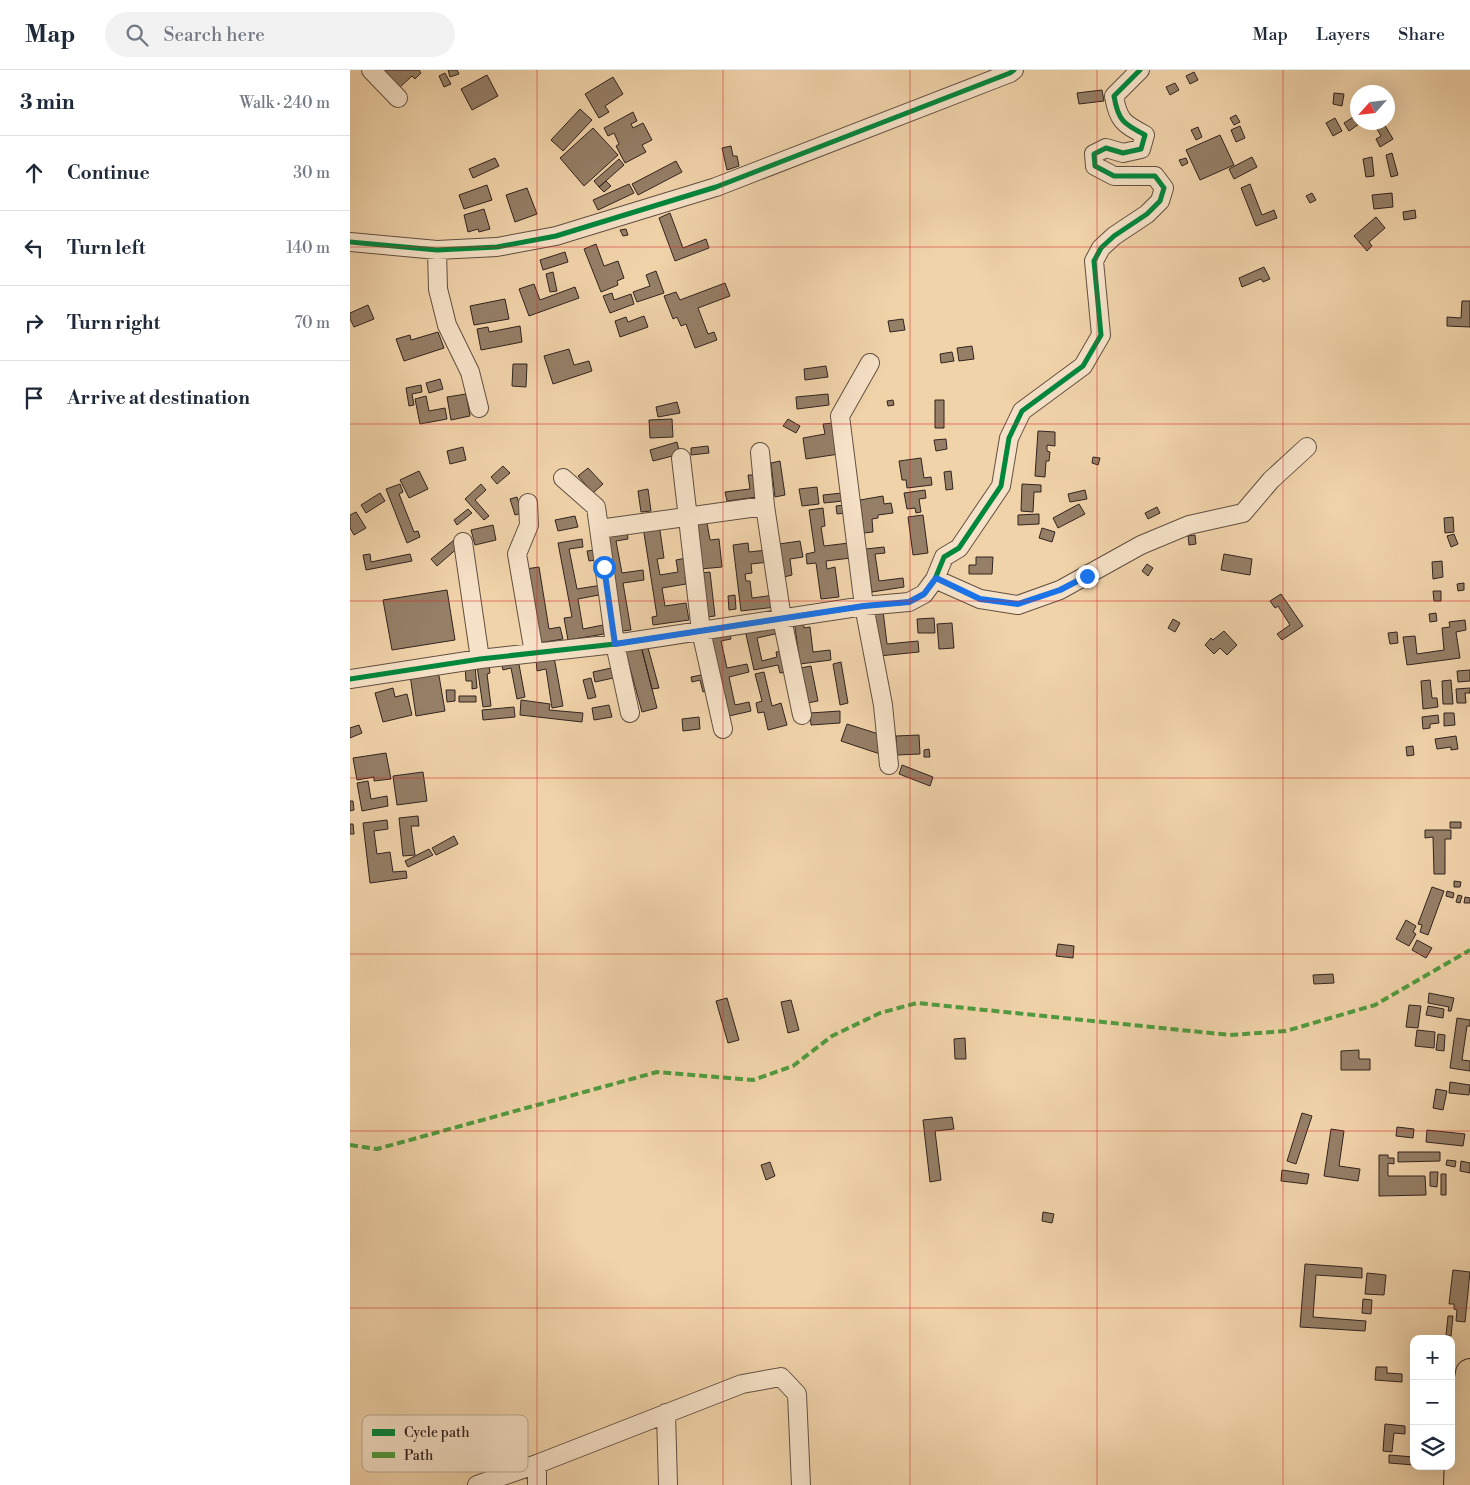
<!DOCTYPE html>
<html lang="en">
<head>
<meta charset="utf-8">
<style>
	body { margin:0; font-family:"Libre Bodoni",serif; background:#f2f2f3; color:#1f2937 }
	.controls { position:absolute; right:15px; bottom:15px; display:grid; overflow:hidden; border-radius:10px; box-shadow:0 5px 20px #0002 }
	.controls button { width:45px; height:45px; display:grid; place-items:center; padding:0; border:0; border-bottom:1px solid #e0e1e3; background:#fff; color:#1f2937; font:25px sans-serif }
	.compass { position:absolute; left:1000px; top:15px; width:45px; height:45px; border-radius:50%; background:#fff; box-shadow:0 5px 20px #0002; rotate:243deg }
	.stop { position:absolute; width:15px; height:15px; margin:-11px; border:4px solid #1a73e8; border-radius:50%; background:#fff }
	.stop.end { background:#1a73e8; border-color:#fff; box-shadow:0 1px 5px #0008 }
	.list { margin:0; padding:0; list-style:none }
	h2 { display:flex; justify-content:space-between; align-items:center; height:65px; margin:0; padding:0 20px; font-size:21px }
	h2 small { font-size:16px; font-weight:400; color:#747a83 }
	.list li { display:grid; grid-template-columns:32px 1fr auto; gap:15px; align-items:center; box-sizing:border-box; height:75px; padding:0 20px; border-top:1px solid #e0e1e3 }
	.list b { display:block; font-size:19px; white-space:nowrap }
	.list em { font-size:16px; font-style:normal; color:#747a83 }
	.icon { flex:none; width:28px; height:28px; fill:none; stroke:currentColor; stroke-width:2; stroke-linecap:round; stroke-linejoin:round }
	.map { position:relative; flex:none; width:1120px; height:1415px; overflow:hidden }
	header { display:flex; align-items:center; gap:30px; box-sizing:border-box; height:70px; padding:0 25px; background:#fff; border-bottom:1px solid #e0e1e3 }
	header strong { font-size:24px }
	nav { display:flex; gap:28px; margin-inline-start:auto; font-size:18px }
	.search { width:350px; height:45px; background:#f2f2f3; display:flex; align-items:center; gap:12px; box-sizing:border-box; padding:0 18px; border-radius:28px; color:#747a83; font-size:19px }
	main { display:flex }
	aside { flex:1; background:#fff }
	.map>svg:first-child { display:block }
	.building { fill:#957f67; stroke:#31241f }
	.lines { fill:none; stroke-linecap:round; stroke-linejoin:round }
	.minor-casing { stroke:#615042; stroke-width:20 }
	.primary-casing { stroke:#31241f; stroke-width:30 }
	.minor { stroke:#f6e2c8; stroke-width:18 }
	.primary { stroke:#f1d3aa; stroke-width:28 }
	.quiet { stroke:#509b3f; stroke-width:4; stroke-dasharray:8 4; stroke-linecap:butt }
	.cycleway-casing { stroke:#f6e2c8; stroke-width:8 }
	.cycleway { stroke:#00873e; stroke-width:5 }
	.route { stroke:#1a73e8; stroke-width:6 }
	.grid { fill:none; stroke:#d62828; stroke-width:1; stroke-opacity:0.55 }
	.key { fill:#f6e2c8; stroke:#bba995; stroke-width:1 }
	.key-label { font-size:14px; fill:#31241f }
</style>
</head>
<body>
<header>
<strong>Map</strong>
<div class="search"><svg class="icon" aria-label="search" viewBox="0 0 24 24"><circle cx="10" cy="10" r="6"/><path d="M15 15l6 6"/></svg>Search here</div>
<nav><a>Map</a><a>Layers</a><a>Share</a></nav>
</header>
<main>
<aside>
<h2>3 min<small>Walk · 240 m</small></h2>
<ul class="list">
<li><svg class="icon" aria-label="ahead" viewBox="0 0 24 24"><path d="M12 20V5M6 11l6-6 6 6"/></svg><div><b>Continue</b></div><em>30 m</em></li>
<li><svg class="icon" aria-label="left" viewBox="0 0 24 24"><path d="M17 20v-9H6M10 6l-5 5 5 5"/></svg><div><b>Turn left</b></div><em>140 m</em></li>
<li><svg class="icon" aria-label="right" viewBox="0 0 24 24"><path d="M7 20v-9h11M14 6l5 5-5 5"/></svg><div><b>Turn right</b></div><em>70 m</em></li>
<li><svg class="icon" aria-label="arrive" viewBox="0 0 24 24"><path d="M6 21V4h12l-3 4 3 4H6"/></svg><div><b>Arrive at destination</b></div></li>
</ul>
</aside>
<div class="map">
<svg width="1120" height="1415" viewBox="0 0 1120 1415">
	<rect width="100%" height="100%" fill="#f1d3aa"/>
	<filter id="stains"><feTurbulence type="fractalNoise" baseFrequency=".004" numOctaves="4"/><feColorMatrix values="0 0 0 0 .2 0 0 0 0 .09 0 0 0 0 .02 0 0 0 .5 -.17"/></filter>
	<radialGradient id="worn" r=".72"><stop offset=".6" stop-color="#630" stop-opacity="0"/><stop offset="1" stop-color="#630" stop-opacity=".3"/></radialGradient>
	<path class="building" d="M37,0H69L71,3L65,9L62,6L49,18L35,2Z
		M98,0H107L109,4L100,7Z
		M844,2L848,10L840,14L836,6Z
		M95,3L101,14L94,17L89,6Z
		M137,5L148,26L122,40L111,19Z
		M263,7L273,24L255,36L259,42L249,48L235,24Z
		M825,13L829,20L820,25L816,17Z
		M752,20L754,31L729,34L727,23Z
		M984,23L994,24L992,36L983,34Z
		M230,39L242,50L213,81L201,70Z
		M283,42L287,51L281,54L283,58L293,53L302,70L292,75L296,82L275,93L266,76L269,74L264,63L258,66L254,58Z
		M1008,44V52H1012L999,61L994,53Z
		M886,45L890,52L884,55L880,48Z
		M985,48L992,61L983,66L976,53Z
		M1023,52H1033L1043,69L1030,77L1026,69L1031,66Z
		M890,56L895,68L886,72L881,60Z
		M848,57L852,67L846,70L841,60Z
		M243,58L268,85L234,116L210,88Z
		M870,65L884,95L850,110L836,80Z
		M381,76L383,86H387L389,96L377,100L372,78Z
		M1042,83L1048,105L1041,107L1036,85Z
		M902,87L907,97L884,109L879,99Z
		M1022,87L1024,106L1016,107L1013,89Z
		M145,88L149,96L123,108L119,99Z
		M836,88L838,93L832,96L829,90Z
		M269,89L274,95L249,117L244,111Z
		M326,91L332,102L288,125L282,114Z
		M256,111L261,116L254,122L249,117Z
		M279,114L284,123L248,140L243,130Z
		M900,114L912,145L924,140L927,148L906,156L891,118Z
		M137,115L142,130L114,139L109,125Z
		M177,118L187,144L165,152L156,125Z
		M962,123L966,130L960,133L956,126Z
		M1042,123L1043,137L1024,139L1022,125Z
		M134,139L140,159L129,162L128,159L118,162L114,145Z
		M1065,140L1066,148L1054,150L1053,142Z
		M320,143L333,178L356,169L359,178L325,191L309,148Z
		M1026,147L1035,158L1019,172L1022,176L1017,181L1004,166Z
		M276,159L278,165L273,166L270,160Z
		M246,174L254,196L268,191L274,208L267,211L268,215L251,222L234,179Z
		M215,182L218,192L193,200L190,190Z
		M914,197L920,209L913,212L911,209L892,217L889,208Z
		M306,201L314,223L287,232L283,222L300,216L296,205Z
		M203,202L207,221L200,222L196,204Z
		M375,213L380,226L348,238L358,264L364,262L367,270L345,278L336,254L331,256L327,247L323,249L314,226L326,222L330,230Z
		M184,214L190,230L225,217L229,228L179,246L169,219Z
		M262,223L264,230L281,224L284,234L260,243L253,226Z
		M155,229L159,249L124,255L120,236Z
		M1112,231H1120V257L1097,256V247L1111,248Z
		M18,235L24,249L4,257L0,249V243Z
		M294,246L298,257L270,267L265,251L276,247L278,252Z
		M553,249L555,260L540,262L538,251Z
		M170,256L172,272L131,280L127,259L138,257L139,262Z
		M88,262L94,278L54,291L46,269L60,265L61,270Z
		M622,276L624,289L609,291L607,278Z
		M219,279L224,295L239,291L242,301L203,314L194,286Z
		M602,282L604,291L591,293L590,284Z
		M163,294H177L176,317L162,316Z
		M476,296L478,307L455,310L454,299Z
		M90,309L93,319L79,323L76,313Z
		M71,315L72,322L62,324L64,335L59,336L56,318Z
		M116,324L120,346L101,350L97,327Z
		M478,324L479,335L447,339L446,327Z
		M76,326L79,341L95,338L97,349L70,354L65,329Z
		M543,330L544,335L538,336L537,331Z
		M585,330H594V358H585Z
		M327,332L330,343L308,347L306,337Z
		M322,349L323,367L300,368L299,350Z
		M438,349L450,356L446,363L433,356Z
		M484,353L489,384L456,389L453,368L475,364L473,354Z
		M688,361L705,362V376L697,375V381L700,382L699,391H696L695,407L685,406Z
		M596,369L597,379L586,381L584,370Z
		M327,372L330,384L303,391L300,380Z
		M358,376L359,383L341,385V378Z
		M113,377L116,390L100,394L97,381Z
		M743,387L750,388L748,395L742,393Z
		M571,388L574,408L581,407L582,415L557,418L556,410H552L549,391Z
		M430,391L435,425L425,427L421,393Z
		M153,396L160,403L147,414L141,407Z
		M238,398L253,414L243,423L228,406Z
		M69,401L78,419L59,428L50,410Z
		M601,401L603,419L596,420L594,402Z
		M398,405H404L407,427L377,431L375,422L400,419Z
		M50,414L53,422L49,424L64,462L68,461L70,467L57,473L36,419Z
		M131,414L136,420L125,430L139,446L134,450L115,429Z
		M672,414L691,415V422H684L683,442L671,441Z
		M467,417L469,434L452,436L449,419Z
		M298,419L301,441L291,442L288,421Z
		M575,420L576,428L569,429L571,442L566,443L565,438L557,439L554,423Z
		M735,420L737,429L720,432L718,424Z
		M30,423L35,431L16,443L11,435Z
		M492,423L493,431L474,433L473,425Z
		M533,426L534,434L541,433L543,443L528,445V448L522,449L523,462L514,463L510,430Z
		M167,427L172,443L165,445L160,429Z
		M729,434L735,444L708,458L703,448Z
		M495,435L496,443L487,444L486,436Z
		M807,437L810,443L798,449L795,443Z
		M473,438L475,456L471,457L474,476L499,473L501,488L476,491L477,499L485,497L489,527L471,529L466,493L457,494L456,484L465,482L459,440Z
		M118,439L122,443L107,455L104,450Z
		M6,442L16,458L4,465L0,458V445Z
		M689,444V454L668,455V445Z
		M573,445L578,483L563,485L558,447Z
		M225,446L228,457L208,461L205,450Z
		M1103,447L1104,462L1095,463L1094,448Z
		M357,453L360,470L369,469L372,497L350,499L344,454Z
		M309,454L314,488L307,489L310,505L328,502L326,490L336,488L338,506L335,507L336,514L312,518L315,536L336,533L339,550L303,555L302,547L307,546L293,457Z
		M143,455L146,470L125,475L121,460Z
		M692,458L705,462L702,472L689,468Z
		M277,461L278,469L266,471L272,503L293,500L294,510L273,513L281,560L272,561L257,464Z
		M1104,464L1108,474L1101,477L1097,466Z
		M845,465L846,474L839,475L838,466Z
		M232,469L233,477L219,479L227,519L252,515L254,524L228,529L233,559L253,555L254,564L218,570L214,548L222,547L208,473Z
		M104,470L110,476L87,496L81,489Z
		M450,471L453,487L440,489L442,505L434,507L429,474Z
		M398,473L399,482L417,480L419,492L401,494L402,503L395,504L396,511H400L402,528L425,525L426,537L391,541L383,475Z
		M534,477L535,483L525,484L529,511L553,508L554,517L522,522L516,479Z
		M244,480L246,490L239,491L237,481Z
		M20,484L21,492L60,484L62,491L16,500L13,485Z
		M874,484L902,489L900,505L871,500Z
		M626,487H643L642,504H619V495H626Z
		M1092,491L1093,507L1083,509L1082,492Z
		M797,494L803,498L798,506L792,501Z
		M189,497L199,559L210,557L213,569L189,573L176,499Z
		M360,502L365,546L356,547L351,503Z
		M1114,513V520L1108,521L1107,514Z
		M97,520L105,570L42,580L33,530Z
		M1083,521H1091V531H1084Z
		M931,524L953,556L932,570L927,564L940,555L928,536L925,538L920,531Z
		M385,525L386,539L379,540L378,526Z
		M533,541L537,574L568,571L569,582L529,586L524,542Z
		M1086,543L1087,551L1080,552L1079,544Z
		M584,548L585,563H568L567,549Z
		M453,549L454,558L460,557L463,582L480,580L481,590L450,594L444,550Z
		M823,549L830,553L825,562L818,558Z
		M1115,550L1116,560L1106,562L1110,588L1057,595L1053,567L1065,566L1067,584L1094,580L1092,558L1100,557L1099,552Z
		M427,553L429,563L407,568L412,591L427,587L426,582L433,581L438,602L430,603L428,595L404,600L395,560Z
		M602,553L604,578L589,579L587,554Z
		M379,560L381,569L371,571L377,598L397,594L399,602L379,607L385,635L399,632L401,641L379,646L360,564Z
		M874,561L887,575L877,585L870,578L864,584L855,575L861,568L863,570Z
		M1047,562L1048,573L1040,574L1038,563Z
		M297,574L309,618L302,619L291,576Z
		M291,576L307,638L292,642L275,580Z
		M204,587L213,636L202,638L196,599L187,601L186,590Z
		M168,589L175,627L167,629L161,598L153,600L151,592Z
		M491,592L498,633L490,635L483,594Z
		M139,594L140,603L137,604L141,636L133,637L127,596Z
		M115,596H125L127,618L122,619V611H116Z
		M461,596L468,631L457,633L450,598Z
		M266,597L268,607L245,612L243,602Z
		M88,600L95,641L66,646L60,605Z
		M1120,600V611L1108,612L1107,601Z
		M414,602L422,636L431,633L437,655L418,660L414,642L408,643L406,633L412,631L405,604Z
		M356,604L359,620L353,622L350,610L342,612L341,607Z
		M241,608L246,627L238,629L233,610Z
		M1080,610L1082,628H1087L1088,637L1073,639L1071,611Z
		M1101,610L1103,634H1093L1092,611Z
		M43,618L45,627L57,624L62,645L33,652L25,623Z
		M1120,618V623H1115L1116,633H1107L1106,619Z
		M96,620H105V631L97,632Z
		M109,626H126V632H109Z
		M171,630L200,634L199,640L233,643L232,652L170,645Z
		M259,635L262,647L244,650L242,638Z
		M164,637L165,647L133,650L132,640Z
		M490,641V653L461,655L460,643Z
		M1094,643H1104L1105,655L1094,656Z
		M1088,645L1089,653L1080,654V658L1073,659L1072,647Z
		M349,647L350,659L333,661L332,649Z
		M497,654L535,666L530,684L491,671Z
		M9,655L12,663L0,668V658Z
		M569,665L570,684L547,685L546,666Z
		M1106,666L1108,679L1101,680V677L1087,679L1085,669Z
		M1063,676L1064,685L1057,686L1056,677Z
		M579,679L580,687H574V680Z
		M36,683L41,709L24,711V707L7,710L3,688Z
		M552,695L583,707L580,716L549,704Z
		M73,702L77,731L47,735L43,706Z
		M18,711L21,729L37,726L38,736L12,741L7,713Z
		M0,731H3L4,740L0,741Z
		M68,746L69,756H61L65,785L53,786L49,748Z
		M37,750L38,759L24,761L27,784L40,782L43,802L56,801L57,808L20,813L13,753Z
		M1100,752H1111V758H1100Z
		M0,754H3L4,764H0Z
		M1075,760H1101V769H1095V804H1084L1083,767L1075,768Z
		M104,766L108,774L86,785L82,778Z
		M79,779L83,785L58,797L55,791Z
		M1104,811L1111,812L1110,817H1104Z
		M1082,817L1094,821L1078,865L1070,862L1072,855L1068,854Z
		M1097,821L1104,823L1103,828L1096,826Z
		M1108,825L1112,826L1110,833L1106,832Z
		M1115,827L1120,828V833H1114Z
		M1056,850L1066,856L1063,862L1066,864L1059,876L1046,869Z
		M1067,870L1082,878L1076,888L1062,880Z
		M708,874L724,876L723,888L706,886Z
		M983,904L984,913L964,914L963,905Z
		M1079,923L1104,928L1101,941H1098L1099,937L1078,933Z
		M377,928L389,970L378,973L366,931Z
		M441,930L449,960L438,963L431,932Z
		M1059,935L1071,936L1068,958L1056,957Z
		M1078,936L1094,939L1093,948L1076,945Z
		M1107,948L1120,950V956H1117L1112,990L1120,991V1001L1100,998Z
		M1067,960L1085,962L1084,978L1065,976Z
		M1088,964L1095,965L1094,981L1086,980Z
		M615,968L616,989H605L604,969Z
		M1009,980V989H1020V1000H991V981Z
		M1100,1012L1120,1015L1119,1025L1099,1023Z
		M1086,1019L1097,1021L1093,1040L1083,1038Z
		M952,1043L962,1046L946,1094L937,1091Z
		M602,1047L604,1059L585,1061L591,1110L580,1112L573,1050Z
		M1047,1057L1064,1059L1063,1068L1046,1066Z
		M981,1059L994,1061L989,1096L1010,1099L1008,1111L974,1106Z
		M1077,1060L1115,1064L1113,1076L1076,1072Z
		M1048,1082H1090V1091L1048,1092Z
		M1029,1085H1038V1088H1044V1094L1038,1093V1106H1075L1076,1125L1029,1126Z
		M1097,1090L1106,1091L1105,1097L1096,1095Z
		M1111,1091L1120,1093V1103L1110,1101Z
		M420,1092L425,1106L416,1110L411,1095Z
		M932,1100L959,1104L957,1114L931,1111Z
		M1080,1102H1088L1087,1117L1080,1116Z
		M1091,1104H1096V1125H1091Z
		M693,1142L704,1144L702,1153L692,1151Z
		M955,1194L1012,1198V1208L966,1205L963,1247L1016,1251L1015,1261L950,1257Z
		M1103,1200L1120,1202L1115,1252L1106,1251L1107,1240L1104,1239V1234H1099Z
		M1017,1203L1036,1205L1034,1225L1015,1224Z
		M1013,1229L1022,1230L1021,1244L1012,1243Z
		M1098,1246H1103L1101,1266L1096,1265Z
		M1026,1297H1037V1303L1052,1304V1312L1025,1310Z
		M1035,1354L1055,1356V1364L1044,1363L1042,1382L1033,1381Z
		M1039,1385L1064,1387V1395L1039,1393Z"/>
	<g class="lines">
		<defs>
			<path id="minor" d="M21,0L48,28
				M0,172L87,180L147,177L206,166L366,117L660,3L664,0
				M87,180L88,219L97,255L120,302L129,338
				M520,293L490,346L514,536L533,635L539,695
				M410,382L415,436L432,549L452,645
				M331,388L351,561L373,659
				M213,408L246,437L265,574L280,643
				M178,433L179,455L167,484L184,583
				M249,459L415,436
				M113,472L130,589
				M585,509L630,529L668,535L710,520L791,475L839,455L893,443L921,410L957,377
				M0,609L130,589L265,574L514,536L559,532L574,524L585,509L594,487L609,478L651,416L659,368L672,341L733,296L751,265L744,191L751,178L764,166L797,144L810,131L814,118L805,106H764L745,96L744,84L756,78L773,83L791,79L795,65C774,54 768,51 764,26L790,0
				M316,1343L318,1415
				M127,1415L187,1394L392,1314L431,1307L447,1324L451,1415
				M187,1415V1394"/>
			<path id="primary" d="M1108,1415L1110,1359L1120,1303"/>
		</defs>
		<use href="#minor" class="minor-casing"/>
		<use href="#primary" class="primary-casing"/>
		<use href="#minor" class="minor"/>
		<use href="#primary" class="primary"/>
		<path class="quiet" d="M0,1075L27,1079L307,1002L403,1010L443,996L482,966L530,943L567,933L880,965L936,961L1025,935L1120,880"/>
		<defs>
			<path id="cycleway" d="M0,172L87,180L147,177L206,166L366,117L660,3L664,0
				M0,609L130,589L265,574L514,536L559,532L574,524L585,509L594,487L609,478L651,416L659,368L672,341L733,296L751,265L744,191L751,178L764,166L797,144L810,131L814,118L805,106H764L745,96L744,84L756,78L773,83L791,79L795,65C774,54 768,51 764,26L790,0"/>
		</defs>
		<use href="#cycleway" class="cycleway-casing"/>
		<use href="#cycleway" class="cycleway"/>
	</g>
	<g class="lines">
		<path class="route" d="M254,497L265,574L514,536L559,532L574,524L586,508L630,529L668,534L710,520L737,506"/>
	</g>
	<path class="grid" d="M187,0V1415M373,0V1415M560,0V1415M747,0V1415M933,0V1415M0,177H1120M0,354H1120M0,531H1120M0,708H1120M0,884H1120M0,1061H1120M0,1238H1120"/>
	<rect x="12" y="1345" width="166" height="57" rx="8" class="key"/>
	<rect x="22" y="1359" width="23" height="7" fill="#00873e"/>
	<rect x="22" y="1382" width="23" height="6" fill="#509b3f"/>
	<g class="key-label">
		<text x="54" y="1367">Cycle path</text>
		<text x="54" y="1390">Path</text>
	</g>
	<rect width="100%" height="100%" filter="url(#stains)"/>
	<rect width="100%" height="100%" fill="url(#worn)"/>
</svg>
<div class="controls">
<button>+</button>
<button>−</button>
<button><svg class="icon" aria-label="layers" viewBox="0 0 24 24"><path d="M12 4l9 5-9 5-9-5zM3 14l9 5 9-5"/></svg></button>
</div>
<svg class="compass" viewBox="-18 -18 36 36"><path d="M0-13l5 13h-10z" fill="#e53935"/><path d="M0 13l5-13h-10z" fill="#747a83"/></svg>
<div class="stop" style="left:254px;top:497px"></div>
<div class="stop end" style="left:737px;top:506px"></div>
</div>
</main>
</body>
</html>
